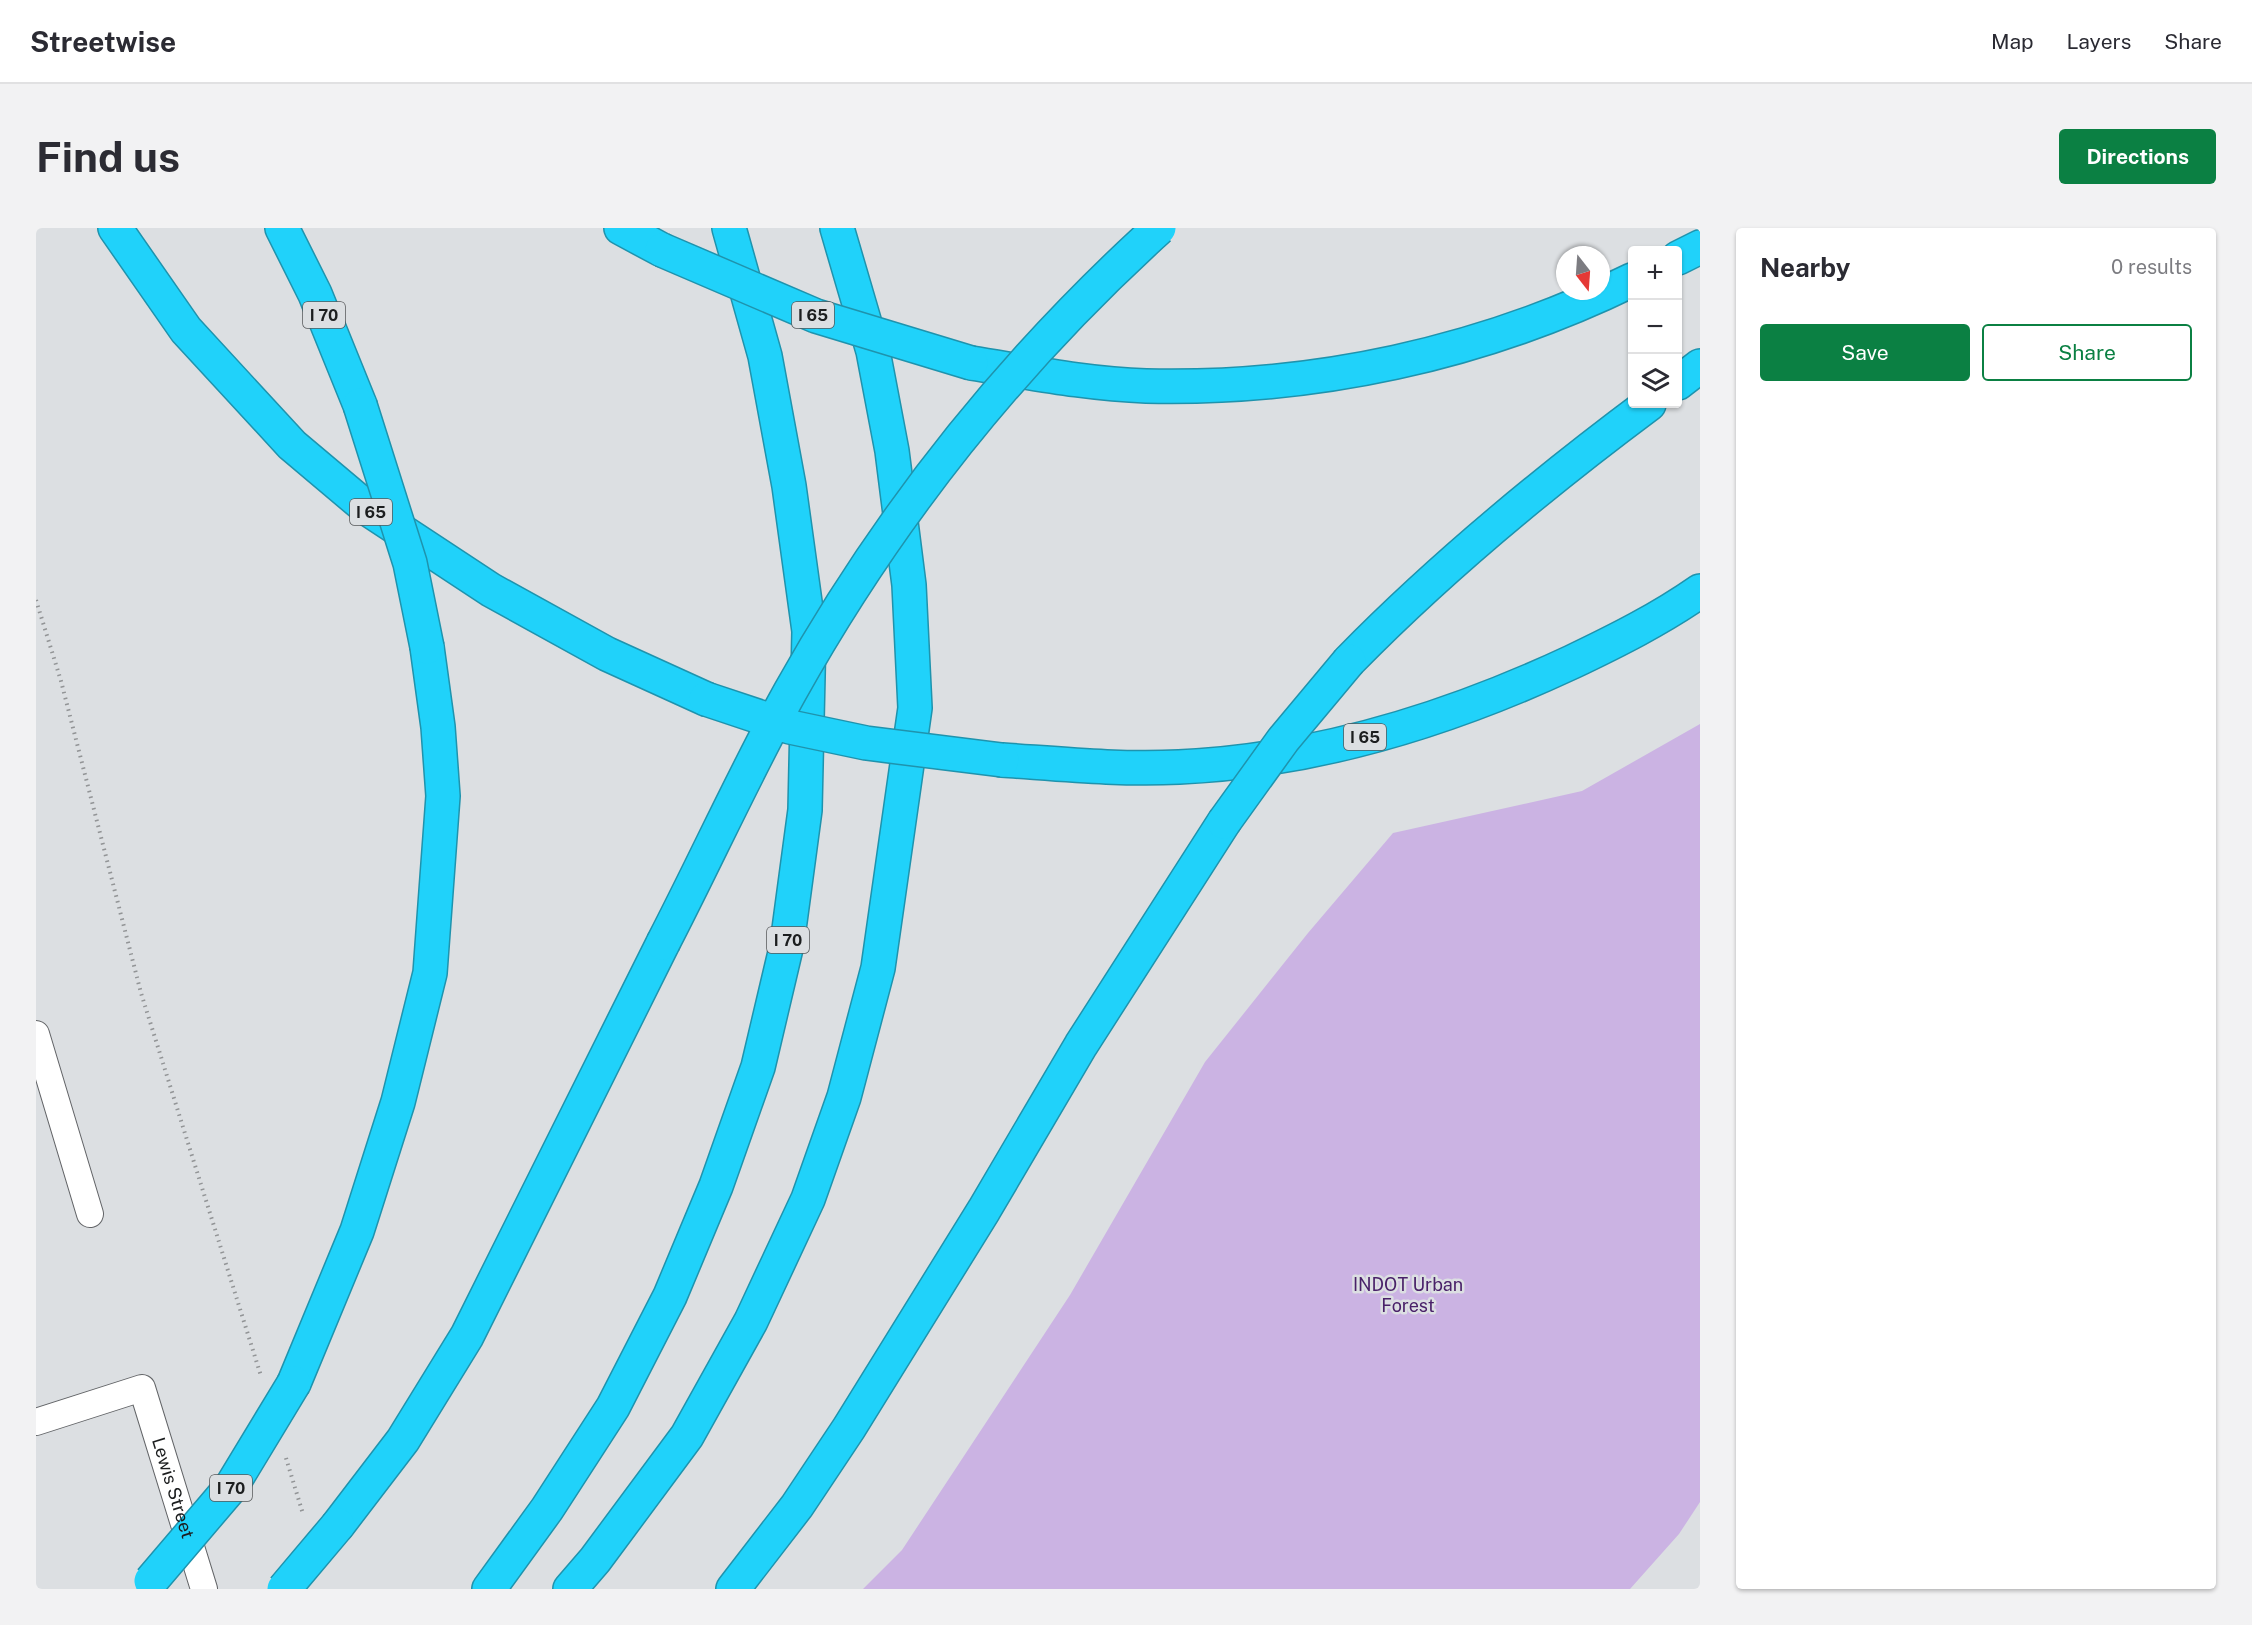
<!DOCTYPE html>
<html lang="en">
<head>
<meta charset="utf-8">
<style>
	body { margin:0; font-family:"Public Sans",sans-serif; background:#f2f2f3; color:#2b2b33 }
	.controls { position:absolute; right:18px; top:18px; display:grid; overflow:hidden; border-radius:6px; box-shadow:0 2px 4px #0004 }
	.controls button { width:54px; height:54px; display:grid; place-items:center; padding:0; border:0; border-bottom:2px solid #e1e1e2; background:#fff; color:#2b2b33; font:30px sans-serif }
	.compass { position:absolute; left:1520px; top:18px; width:54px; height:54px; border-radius:50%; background:#fff; box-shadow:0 2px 4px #0004; rotate:163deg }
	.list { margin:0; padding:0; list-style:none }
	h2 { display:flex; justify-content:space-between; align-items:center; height:78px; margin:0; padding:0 24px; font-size:26px }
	h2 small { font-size:20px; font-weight:400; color:#7c7c81 }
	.actions { display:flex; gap:12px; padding:18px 24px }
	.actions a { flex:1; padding:14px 0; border:2px solid #0b8043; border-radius:6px; text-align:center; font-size:21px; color:#0b8043 }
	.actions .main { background:#0b8043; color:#fff }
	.icon { flex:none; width:33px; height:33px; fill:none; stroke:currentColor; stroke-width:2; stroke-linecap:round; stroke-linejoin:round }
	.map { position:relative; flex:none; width:1664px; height:1361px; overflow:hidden; border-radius:6px }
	header { display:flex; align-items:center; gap:36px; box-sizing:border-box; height:84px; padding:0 30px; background:#fff; border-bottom:2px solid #e1e1e2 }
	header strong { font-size:28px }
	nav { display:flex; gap:33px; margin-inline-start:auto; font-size:21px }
	.intro { display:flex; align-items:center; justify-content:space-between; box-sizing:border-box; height:144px; padding:0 36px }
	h1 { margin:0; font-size:42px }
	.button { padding:15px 27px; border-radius:6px; background:#0b8043; color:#fff; font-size:21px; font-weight:700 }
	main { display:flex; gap:36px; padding:0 36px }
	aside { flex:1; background:#fff; border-radius:6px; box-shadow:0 2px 4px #0004 }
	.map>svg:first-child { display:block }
	.green { fill:#cbb3e3 }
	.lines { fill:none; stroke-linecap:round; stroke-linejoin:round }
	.street-casing { stroke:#626467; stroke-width:28 }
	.highway-casing { stroke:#1f93ad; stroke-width:36 }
	.path { stroke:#929496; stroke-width:4; stroke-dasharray:1.5 4.5; stroke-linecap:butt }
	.street { stroke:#fff; stroke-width:26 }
	.highway { stroke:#20d2fa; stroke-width:33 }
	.highway-bridge-casing { stroke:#1f93ad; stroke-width:36; stroke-linecap:butt }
	.highway-bridge { stroke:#20d2fa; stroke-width:33 }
	.labels { text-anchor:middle; stroke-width:5; stroke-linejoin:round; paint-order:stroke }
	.shield { fill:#dcdfe2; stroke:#56585a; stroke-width:1.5 }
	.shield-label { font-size:16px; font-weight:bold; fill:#1c1e1f }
	.park-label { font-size:18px; fill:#492169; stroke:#dcdfe2 }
	.street-label { font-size:18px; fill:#1c1e1f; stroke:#dcdfe2 }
</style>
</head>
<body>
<header>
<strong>Streetwise</strong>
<nav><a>Map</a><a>Layers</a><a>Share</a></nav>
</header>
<div class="intro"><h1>Find us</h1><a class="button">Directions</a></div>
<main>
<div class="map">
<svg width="1664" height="1361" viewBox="0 0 1664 1361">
	<rect width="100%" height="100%" fill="#dcdfe2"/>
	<path class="green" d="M1664,496V1274L1643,1306L1594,1361H827L866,1322L1034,1067L1169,834L1272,705L1357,605L1546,563Z"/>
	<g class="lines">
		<defs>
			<g id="street">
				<path d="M0,806L54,986"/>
				<path id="s1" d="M0,1194L106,1160L168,1361"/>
			</g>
			<path id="highway" d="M79,0L150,102L256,217L332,281L455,362L571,426L670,471
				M246,0L279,66L324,177
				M585,0L626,22
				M1642,30L1664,19
				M935,135C992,144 1051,156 1110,158C1278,162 1445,126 1596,52
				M1642,155L1664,138
				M1313,433C1406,338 1507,255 1613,176
				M966,532C1025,536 1084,542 1143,539C1279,533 1414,491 1536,434C1580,413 1624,391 1664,363
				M258,1155L321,1003L362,874L394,745L407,568L402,499L391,419
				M302,1297L367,1212L431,1108L627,715
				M453,1361L511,1281L577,1179L634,1068L680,958L722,839L751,716L769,582L773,403L753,258L729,128L693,0
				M534,1361L559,1332L651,1208L715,1093L772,971L808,869L842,740L879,480L873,357L856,223L837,123L801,0
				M697,1361L761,1278L813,1200L948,982L1045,817L1188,594"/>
		</defs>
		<use href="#street" class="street-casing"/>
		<use href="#highway" class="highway-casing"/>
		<path class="path" d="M0,372L25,453L105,765L225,1148
			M250,1230L267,1286"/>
		<use href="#street" class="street"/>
		<use href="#highway" class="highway"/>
		<defs>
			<path id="highway-bridge" d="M626,22L780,88L935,135
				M324,177L374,335L391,419
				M670,471L754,499L830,515L966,532
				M1188,594L1247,512L1313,433
				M627,715C670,632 709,545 754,464C851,290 975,134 1123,0
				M115,1353L195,1259L258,1155
				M248,1361L302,1297"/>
		</defs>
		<use href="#highway-bridge" class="highway-bridge-casing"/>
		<use href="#highway-bridge" class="highway-bridge"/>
	</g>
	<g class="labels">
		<g class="shield">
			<rect x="267" y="74" width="42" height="26" rx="4.5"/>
			<rect x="756" y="74" width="42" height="26" rx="4.5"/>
			<rect x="314" y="271" width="42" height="26" rx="4.5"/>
			<rect x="1308" y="496" width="42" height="26" rx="4.5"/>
			<rect x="731" y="699" width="42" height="26" rx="4.5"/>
			<rect x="174" y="1247" width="42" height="26" rx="4.5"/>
		</g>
		<g class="shield-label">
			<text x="288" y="93">I 70</text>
			<text x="777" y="93">I 65</text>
			<text x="335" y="290">I 65</text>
			<text x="1329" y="515">I 65</text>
			<text x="752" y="718">I 70</text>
			<text x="195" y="1266">I 70</text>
		</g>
		<g class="park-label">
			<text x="1372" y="1063">INDOT Urban<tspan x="1372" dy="21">Forest</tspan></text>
		</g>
		<g class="street-label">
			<text dy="6" stroke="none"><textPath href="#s1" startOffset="216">Lewis Street</textPath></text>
		</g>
	</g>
</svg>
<div class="controls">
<button>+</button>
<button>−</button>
<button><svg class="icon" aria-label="layers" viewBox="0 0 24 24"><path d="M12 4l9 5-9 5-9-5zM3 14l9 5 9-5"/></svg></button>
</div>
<svg class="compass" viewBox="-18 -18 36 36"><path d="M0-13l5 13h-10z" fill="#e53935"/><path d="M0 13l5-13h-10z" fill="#7c7c81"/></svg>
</div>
<aside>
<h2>Nearby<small>0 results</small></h2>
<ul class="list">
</ul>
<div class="actions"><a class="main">Save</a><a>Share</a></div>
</aside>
</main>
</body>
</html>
